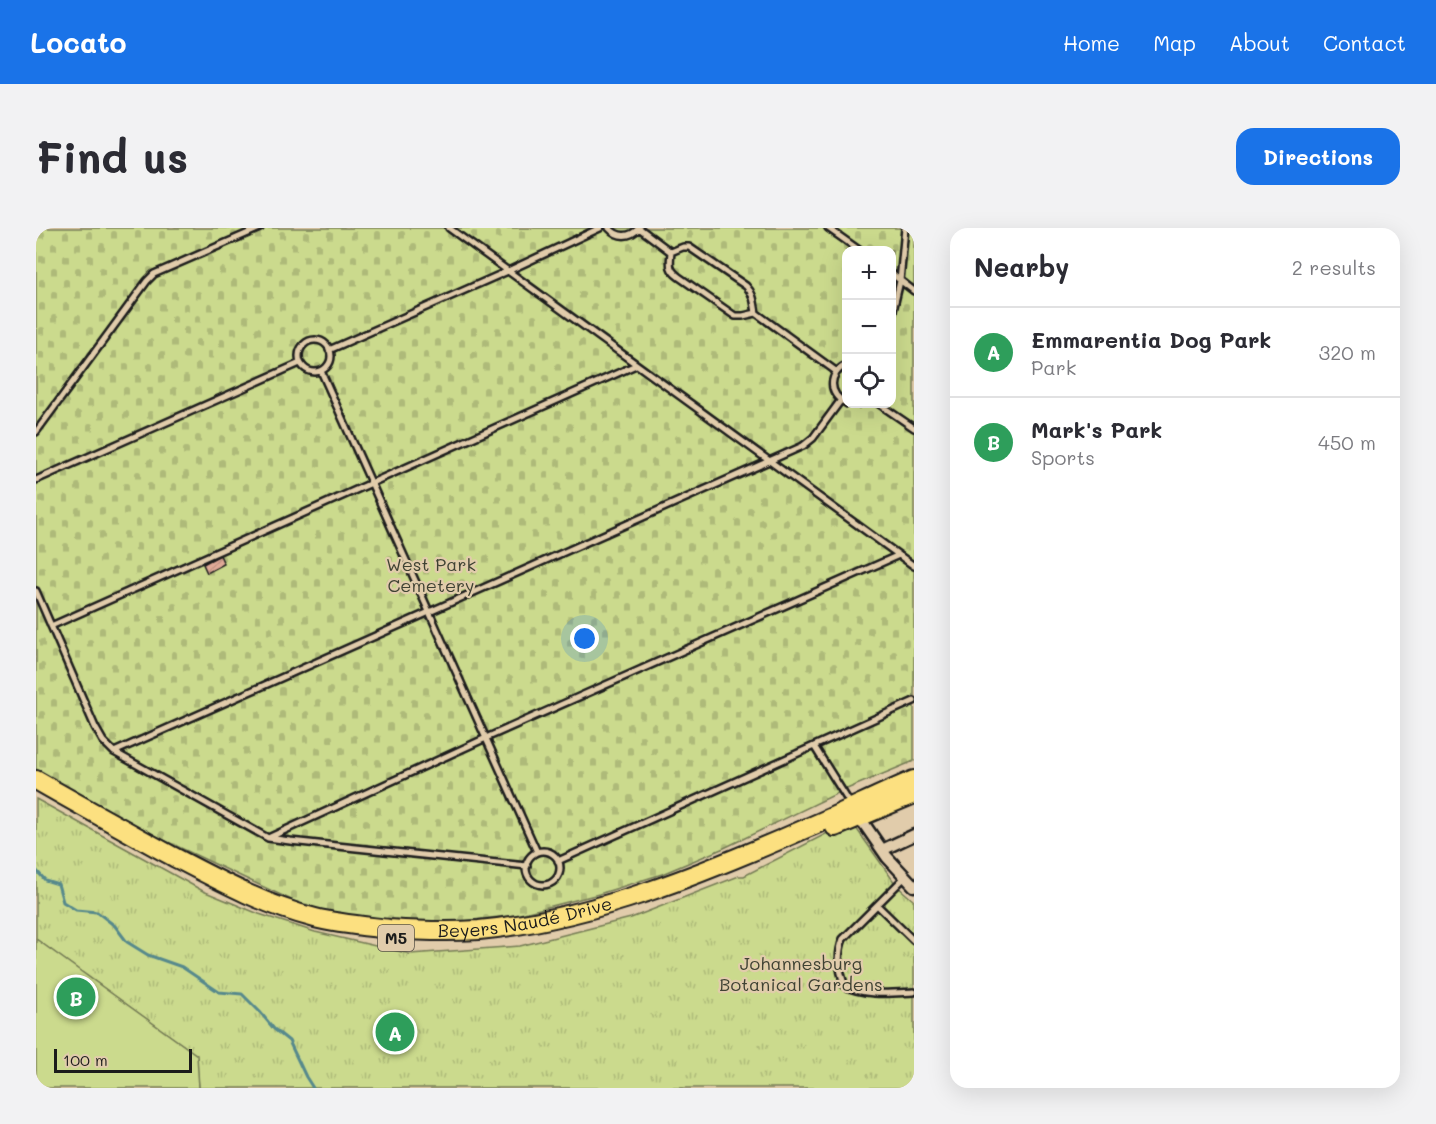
<!DOCTYPE html>
<html lang="en">
<head>
<meta charset="utf-8">
<style>
	body { margin:0; font-family:Mali,sans-serif; background:#f2f2f3; color:#2b2b33 }
	.controls { position:absolute; right:18px; top:18px; display:grid; overflow:hidden; border-radius:12px; box-shadow:0 6px 24px #0002 }
	.controls button { width:54px; height:54px; display:grid; place-items:center; padding:0; border:0; border-bottom:2px solid #e1e1e2; background:#fff; color:#2b2b33; font:30px sans-serif }
	.scale { position:absolute; left:18px; bottom:15px; width:138px; box-sizing:border-box; padding-left:6px; border:3px solid #1c1c1c; border-top:0; font-size:16px; line-height:21px; white-space:nowrap; color:#1c1c1c; -webkit-text-stroke:4px #e1ccab; paint-order:stroke }
	.you { position:absolute; left:549px; top:411px; width:21px; height:21px; margin:-15px; border:4px solid #fff; border-radius:50%; background:#1a73e8; box-shadow:0 0 0 9px #1a73e833 }
	.badge { display:grid; place-items:center; width:39px; height:39px; border-radius:50%; background:#1a73e8; color:#fff; font-size:20px; font-weight:700 }
	.pin { position:absolute; translate:-50% -50%; border:3px solid #fff; box-shadow:0 2px 6px #0006 }
	.list { margin:0; padding:0; list-style:none }
	h2 { display:flex; justify-content:space-between; align-items:center; height:78px; margin:0; padding:0 24px; font-size:26px }
	h2 small { font-size:20px; font-weight:400; color:#7c7c81 }
	.list li { display:grid; grid-template-columns:39px 1fr auto; gap:18px; align-items:center; box-sizing:border-box; height:90px; padding:0 24px; border-top:2px solid #e1e1e2 }
	.list b { display:block; font-size:22px; white-space:nowrap }
	.list p { margin:0; font-size:20px; white-space:nowrap; color:#7c7c81 }
	.list em { font-size:20px; font-style:normal; color:#7c7c81 }
	.icon { flex:none; width:33px; height:33px; fill:none; stroke:currentColor; stroke-width:2; stroke-linecap:round; stroke-linejoin:round }
	.map { position:relative; flex:none; width:878px; height:860px; overflow:hidden; border-radius:18px }
	header { display:flex; align-items:center; gap:36px; box-sizing:border-box; height:84px; padding:0 30px; background:#1a73e8; color:#fff }
	header strong { font-size:28px }
	nav { display:flex; gap:33px; margin-inline-start:auto; font-size:21px }
	.intro { display:flex; align-items:center; justify-content:space-between; box-sizing:border-box; height:144px; padding:0 36px }
	h1 { margin:0; font-size:42px }
	.button { padding:15px 27px; border-radius:18px; background:#1a73e8; color:#fff; font-size:21px; font-weight:700 }
	main { display:flex; gap:36px; padding:0 36px }
	aside { flex:1; background:#fff; border-radius:18px; box-shadow:0 6px 24px #0002 }
	.map>svg:first-child { display:block }
	.cemetery { fill:url(#cemetery-stones); stroke:#747b54; stroke-width:1.5; fill-rule:evenodd }
	.park { fill:url(#park-tufts); stroke:#747b54; stroke-width:1.5 }
	.pitch { fill:#cbda8d; stroke:#747b54; stroke-width:1.5 }
	.lines { fill:none; stroke-linecap:round; stroke-linejoin:round }
	.stream { stroke:#57898c; stroke-width:3 }
	.building { fill:url(#building-hatch); stroke:#1c1c1c; stroke-width:1.5 }
	.service-casing { stroke:#1c1c1c; stroke-width:10 }
	.minor-casing { stroke:#1c1c1c; stroke-width:15 }
	.primary-casing { stroke:#1c1c1c; stroke-width:22 }
	.service { stroke:#e1ccab; stroke-width:5 }
	.minor { stroke:#e1ccab; stroke-width:10 }
	.primary { stroke:#fce080; stroke-width:18 }
	.labels { text-anchor:middle; stroke-width:4.5; stroke-linejoin:round; paint-order:stroke }
	.shield { fill:#e1ccab; stroke:#575147; stroke-width:1.5 }
	.shield-label { font-size:16px; font-weight:bold; fill:#1c1c1c }
	.park-label { font-size:18px; fill:#3f4233; stroke:#e1ccab }
	.street-label { font-size:18px; fill:#1c1c1c; stroke:#e1ccab }
</style>
</head>
<body>
<header>
<strong>Locato</strong>
<nav><a>Home</a><a>Map</a><a>About</a><a>Contact</a></nav>
</header>
<div class="intro"><h1>Find us</h1><a class="button">Directions</a></div>
<main>
<div class="map">
<svg width="878" height="860" viewBox="0 0 878 860">
	<defs>
		<pattern id="cemetery-stones" width="16" height="16" patternUnits="userSpaceOnUse" patternTransform="scale(1.5)"><rect width="16" height="16" fill="#cbda8d"/><path d="M2 7V4a2 2 0 0 1 4 0v3zM10 15v-3a2 2 0 0 1 4 0v3z" fill="#aeba79"/></pattern>
		<pattern id="park-tufts" width="24" height="20" patternUnits="userSpaceOnUse" patternTransform="scale(1.5)"><rect width="24" height="20" fill="#cbda8d"/><path d="M3 7l-1-3M5 7V3M7 7l1-3M15 17l-1-3M17 17v-4M19 17l1-3" fill="none" stroke="#aeba79"/></pattern>
		<pattern id="building-hatch" width="6" height="6" patternUnits="userSpaceOnUse" patternTransform="scale(1.5)"><rect width="6" height="6" fill="#e0a997"/><path d="M-1 1l2-2M0 6l6-6M5 7l2-2" fill="none" stroke="#c09182"/></pattern>
	</defs>
	<rect width="100%" height="100%" fill="#e1ccab"/>
	<filter id="ink" filterUnits="userSpaceOnUse"><feTurbulence type="fractalNoise" baseFrequency=".0167" numOctaves="2"/><feDisplacementMap in="SourceGraphic" scale="12" xChannelSelector="R" yChannelSelector="G"/><feConvolveMatrix kernelMatrix="1 2 1 2 8 2 1 2 1" color-interpolation-filters="sRGB"/></filter>
	<g filter="url(#ink)">
		<path class="cemetery" d="M0,0H878V533L806,563L688,620L626,646L563,666L480,687L394,697L279,683L81,590L0,541ZM810,22H856V176H810Z"/>
		<path class="park" d="M0,571L167,663L223,686L279,704L374,726L484,718L595,690L703,648H708L815,593L861,658L878,673V860H163L160,827L0,711Z"/>
		<path class="pitch" d="M0,711L161,827L163,860H0Z"/>
		<g class="lines">
			<path class="stream" d="M0,642L9,652L22,656L27,674L40,682L61,684L79,698L91,714L112,727L146,739L183,764L206,766L224,784L238,801L253,813L270,849L277,860"/>
		</g>
		<path class="building" d="M184,327L188,336L171,345L167,336Z"/>
		<g class="lines">
			<defs>
				<path id="service" d="M413,0L878,338
					M573,0C582,10 594,10 603,0
					M603,0L635,24
					M792,0L823,22
					M635,24L647,19H653L710,58C718,66 718,74 720,85L801,144
					M635,24C634,36 632,41 643,49L699,88H707L720,85
					M856,46L878,63
					M856,87L864,53L869,0
					M263 128a16 16 0 1 1 32 0a16 16 0 1 1-32 0Z
					M293,122L472,43L564,0
					M810,137C792,146 792,166 810,175
					M285,143L501,624
					M811,176H822
					M843,176L878,200
					M0,204L111,53L118,46L224,0
					M0,252L264,135
					M0,363L59,499L67,513L78,524L232,610L254,613L491,638
					M15,398L600,137
					M778,518L815,577
					M78,524L767,218L777,210L805,172
					M232,610L450,510L863,327
					M490 640a17 17 0 1 1 34 0a17 17 0 1 1-34 0Z
					M522,633L878,473
					M869,649L807,711C801,726 803,743 809,758C829,768 855,765 878,764
					M841,677L878,713"/>
				<path id="minor" d="M822,587L851,629L878,658
					M846,622L878,607"/>
				<g id="primary">
					<path id="s1" d="M0,552C45,578 91,603 136,628C182,652 228,677 279,690C303,696 328,698 353,701C383,703 413,704 443,702C557,691 666,646 771,600C807,585 842,567 878,552"/>
					<path d="M799,599L878,566"/>
				</g>
			</defs>
			<use href="#service" class="service-casing"/>
			<use href="#minor" class="minor-casing"/>
			<use href="#primary" class="primary-casing"/>
			<use href="#service" class="service"/>
			<use href="#minor" class="minor"/>
			<use href="#primary" class="primary"/>
		</g>
	</g>
	<g class="labels">
		<rect class="shield" x="342" y="697" width="36" height="26" rx="4.5"/>
		<g class="shield-label">
			<text x="360" y="716">M5</text>
		</g>
		<g class="park-label">
			<text x="395" y="343">West Park<tspan x="395" dy="21">Cemetery</tspan></text>
			<text x="765" y="742">Johannesburg<tspan x="765" dy="21">Botanical Gardens</tspan></text>
		</g>
		<g class="street-label">
			<text dy="6" stroke="none"><textPath href="#s1" startOffset="524">Beyers Naudé Drive</textPath></text>
		</g>
	</g>
</svg>
<div class="controls">
<button>+</button>
<button>−</button>
<button><svg class="icon" aria-label="locate" viewBox="0 0 24 24"><circle cx="12" cy="12" r="6"/><path d="M12 2v4M12 18v4M2 12h4M18 12h4"/></svg></button>
</div>
<div class="scale">100 m</div>
<div class="you"></div>
<div class="pin badge" style="left:359px;top:804px;background:#2e9e5b">A</div>
<div class="pin badge" style="left:40px;top:769px;background:#2e9e5b">B</div>
</div>
<aside>
<h2>Nearby<small>2 results</small></h2>
<ul class="list">
<li><span class="badge" style="background:#2e9e5b">A</span><div><b>Emmarentia Dog Park</b><p>Park</p></div><em>320 m</em></li>
<li><span class="badge" style="background:#2e9e5b">B</span><div><b>Mark's Park</b><p>Sports</p></div><em>450 m</em></li>
</ul>
</aside>
</main>
</body>
</html>
